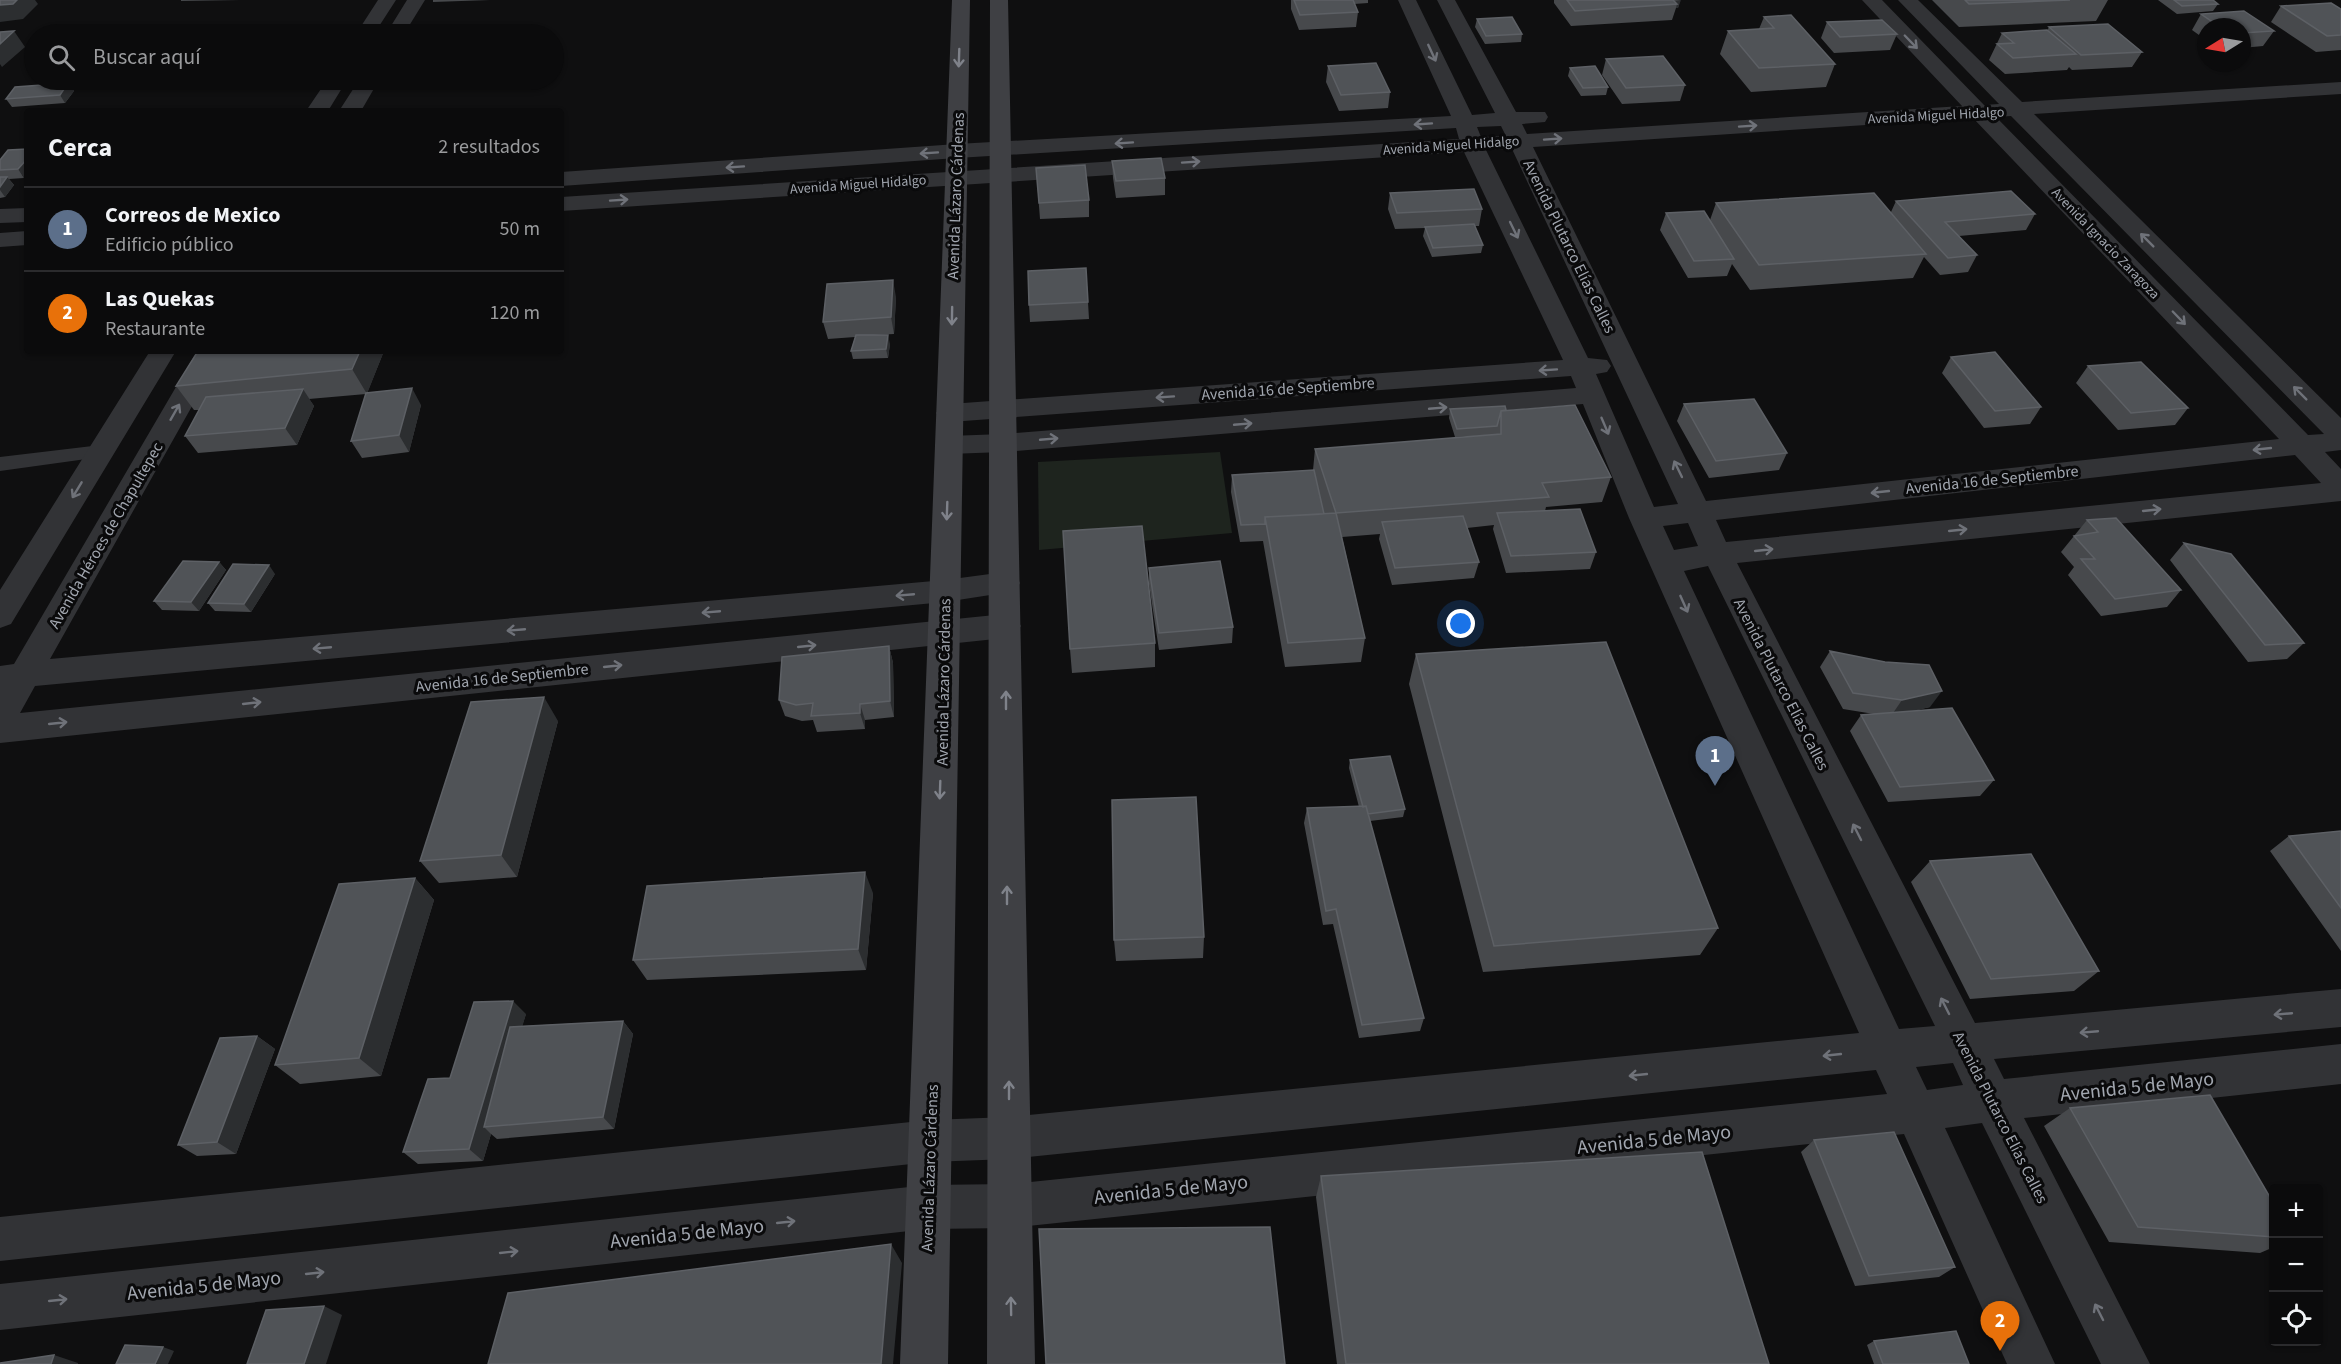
<!DOCTYPE html>
<html lang="es">
<head>
<meta charset="utf-8">
<style>
	body { margin:0; font-family:"Source Sans 3",sans-serif; background:#19191a; color:#f1f3f6 }
	.controls { position:absolute; right:18px; bottom:18px; display:grid; overflow:hidden; border-radius:6px; box-shadow:0 2px 4px #0004 }
	.controls button { width:54px; height:54px; display:grid; place-items:center; padding:0; border:0; border-bottom:2px solid #2b2b2d; background:#0b0b0c; color:#f1f3f6; font:30px sans-serif }
	.compass { position:absolute; left:2197px; top:18px; width:54px; height:54px; border-radius:50%; background:#0b0b0c; box-shadow:0 2px 4px #0004; rotate:259deg }
	.you { position:absolute; left:1461px; top:624px; width:21px; height:21px; margin:-15px; border:4px solid #fff; border-radius:50%; background:#1a73e8; box-shadow:0 0 0 9px #1a73e833 }
	.badge { display:grid; place-items:center; width:39px; height:39px; border-radius:50%; background:#dca73a; color:#fff; font-size:20px; font-weight:700 }
	.pin { position:absolute; translate:-50% -50px; filter:drop-shadow(0 2px 3px #0008) }
	.pin::after { content:''; position:absolute; top:32px; width:21px; height:18px; background:inherit; clip-path:polygon(0 0,100% 0,50% 100%) }
	.list { margin:0; padding:0; list-style:none }
	h2 { display:flex; justify-content:space-between; align-items:center; height:78px; margin:0; padding:0 24px; font-size:26px }
	h2 small { font-size:20px; font-weight:400; color:#9a9b9d }
	.list li { display:grid; grid-template-columns:39px 1fr auto; gap:18px; align-items:center; box-sizing:border-box; height:84px; padding:0 24px; border-top:2px solid #2b2b2d }
	.list b { display:block; font-size:22px; white-space:nowrap }
	.list p { margin:0; font-size:20px; white-space:nowrap; color:#9a9b9d }
	.list em { font-size:20px; font-style:normal; color:#9a9b9d }
	.icon { flex:none; width:33px; height:33px; fill:none; stroke:currentColor; stroke-width:2; stroke-linecap:round; stroke-linejoin:round }
	.map { position:relative; flex:none; width:2341px; height:1364px; overflow:hidden }
	.search { position:absolute; background:#0b0b0c; box-shadow:0 2px 4px #0004; left:24px; top:24px; width:540px; height:66px; display:flex; align-items:center; gap:15px; box-sizing:border-box; padding:0 21px; border-radius:33px; color:#9a9b9d; font-size:22px }
	.panel { position:absolute; background:#0b0b0c; box-shadow:0 2px 4px #0004; left:24px; top:108px; width:540px; height:246px; border-radius:6px }
	.map>svg:first-child { display:block }
	.green { fill:#1e241e }
	.lines { fill:none; stroke-linecap:round; stroke-linejoin:round }
	.service { fill:#323336; fill-rule:evenodd }
	.minor { fill:#323336; fill-rule:evenodd }
	.secondary { fill:#3f4044; fill-rule:evenodd }
	.wall { fill:#47494c }
	.shaded-wall { fill:#2c2e30 }
	.building { fill:#505357; stroke:#5d6065; stroke-width:1.5 }
	.oneway { stroke:#6f7279 }
	.oneway2 { stroke:#7f828a }
	.labels { text-anchor:middle; stroke-width:6; stroke-linejoin:round; paint-order:stroke }
	.far-street-label { font-size:14px; fill:#a1a6af; stroke:#0a0a0b }
	.street-label { font-size:16px; fill:#a1a6af; stroke:#0a0a0b }
	.near-street-label { font-size:20px; fill:#a1a6af; stroke:#0a0a0b }
</style>
</head>
<body>
<div class="map">
<svg width="2341" height="1364" viewBox="0 0 2341 1364">
	<rect width="100%" height="100%" fill="#0f0f10"/>
	<path class="green" d="M1220,452L1232,533L1039,550L1038,462Z"/>
	<g class="lines">
		<path class="service" d="M101,445L108,446L111,451L108,456L0,471V457Z"/>
		<path class="minor" d="M378,0H396L374,34H356Z
			M407,0H425L404,34H386Z
			M1398,0H1416L1472,115L1495,113L1437,0H1455L1516,112H1545L1548,117L1545,122L1522,124L1527,134L1962,106L1862,0H1882L1984,105L1999,104L1898,0H1918L2022,102L2341,82V94L2034,114L2341,418V450L2325,452L2341,469V501L1737,563L1975,1023L2341,989V1027L1994,1059L2004,1079L2341,1044V1084L2024,1118L2150,1364H2101L1982,1123L1945,1128L2055,1364H2007L1904,1134L1010,1228L928,1229L0,1330V1284L928,1185L1010,1184L1887,1094L1876,1070L1009,1159L930,1162L0,1261V1217L930,1120L1009,1117L1859,1033L1629,518L1583,404L1003,452L949,454L939,452L935,445L939,438L949,436L1003,434L1576,388L1571,376L950,422L940,419L936,413L940,407L950,404L1563,360L1464,152L561,211V197L1459,139L1456,128L957,158L561,186V172L957,144L1451,116ZM2011,116L2324,434L2308,435L1996,117ZM1973,118L2279,439L1706,501L1533,147ZM1501,126L1506,136L1481,137L1477,127ZM1512,149L1678,504L1654,507L1596,374L1607,372L1611,366L1607,360L1588,358L1486,150ZM2295,455L2321,483L1726,542L1716,520ZM1688,523L1698,546L1674,550L1663,526ZM1708,566L1935,1026L1899,1029L1684,571ZM1953,1063L1963,1085L1927,1090L1916,1067Z
			M327,80H347L328,111H306Z
			M359,80H379L361,111H339Z
			M27,208V222L0,223V209Z
			M27,231V245L0,247V233Z
			M150,351H176L11,624L0,628V590Z
			M197,351H223L50,659L945,580L1005,572L1016,575L1020,583L1016,591L945,602L35,686L20,713L1005,614L1016,618L1021,626L1016,634L1005,638L0,743V666L14,664Z"/>
		<path class="secondary" d="M952,0H970L948,1364H900Z
			M990,0H1008L1035,1364H987Z"/>
	</g>
	<path class="wall" d="M181,0H240L181,1Z
		M433,0H490L433,2Z
		M1291,0H1368V3L1354,4L1358,12L1356,27L1299,30L1291,9Z
		M1554,0H1680L1678,8H1676L1672,20L1571,26L1554,3Z
		M1932,0H2108L2096,21L1959,27Z
		M2158,0H2213L2218,4L2213,11L2177,14Z
		M2281,6L2341,9V50L2316,52L2271,22Z
		M2201,14L2274,31L2263,46L2242,48V27H2206V40L2192,30Z
		M1764,17L1835,64L1826,87L1751,92L1720,54L1728,31L1759,29Z
		M1477,19L1522,34L1521,42L1485,44L1475,27Z
		M1827,22L1897,34L1890,50L1834,53L1821,38Z
		M2049,27L2142,52L2132,67L2072,70L2069,67L2067,70L2005,74L1989,60L2002,33L2047,31Z
		M1606,59L1685,85L1680,101L1622,104L1602,75Z
		M1328,66L1390,92L1388,108L1339,111L1326,82Z
		M1570,68L1608,87L1606,95L1581,96L1568,76Z
		M68,83L74,91L65,103L12,107L6,99Z
		M8,150L24,178L9,179L14,185L5,197L0,198V160Z
		M1112,161L1165,178V195L1116,198L1113,178Z
		M1036,168L1089,200V217L1040,219Z
		M1390,193L1482,209L1479,226H1474L1483,245L1481,253L1432,257L1423,236L1425,228L1395,229L1388,209Z
		M1896,201L2035,214L2026,230L1959,236L1977,255L1968,272L1940,275L1924,257L1913,278L1750,290L1732,264L1727,276L1688,278L1660,230L1666,213L1710,220L1716,203L1891,212Z
		M1086,268L1089,319L1030,322L1029,305Z
		M896,297L894,334L874,335L890,344L888,358L853,359L851,351L855,337L828,339L823,322Z
		M198,351H384L367,393L421,405L409,452L362,458L351,441L366,394L309,399L314,406L297,445L198,453L185,436L199,410H194L176,386Z
		M1951,357L2041,407L2030,424L1984,428L1942,373Z
		M2088,366L2188,408L2175,425L2118,430L2076,383Z
		M1684,404L1787,453L1779,470L1709,478L1677,421Z
		M1450,409L1506,410L1611,477L1602,502L1546,507L1545,511L1596,552L1590,569L1506,573L1493,529L1494,525L1467,528L1479,562L1474,578L1392,585L1379,539L1380,534L1342,537L1365,638L1361,662L1285,667L1263,541L1240,542L1231,492L1232,475L1313,470L1315,449L1495,435L1455,437L1449,418Z
		M2087,520L2181,590L2167,607L2101,616L2068,575L2074,567L2061,552Z
		M2184,543L2304,643L2287,659L2248,662L2170,560Z
		M219,562L226,570L199,611L162,610L154,601Z
		M1149,568L1233,627L1232,643L1159,650L1149,584Z
		M275,574L251,612L215,611L208,603Z
		M1155,643V667L1072,673L1070,649Z
		M889,646L893,663L894,717L865,720V729L817,732L813,720L802,721L785,716L779,700Z
		M1830,651L1930,707L1912,711L1994,780L1980,796L1888,802L1850,731L1861,715L1874,714L1843,709L1820,667Z
		M1416,654L1718,928L1700,955L1483,972L1409,684Z
		M558,721L517,877L439,883L420,861Z
		M1350,760L1405,809L1403,817L1370,821L1424,1018L1420,1031L1359,1038L1333,924L1323,925L1304,823L1307,808L1359,807L1349,768Z
		M2341,831V951L2270,851L2289,836Z
		M1930,861L2099,971L2074,991L1970,999L1911,882Z
		M415,878L434,900L381,1076L300,1084L275,1065Z
		M873,893L866,970L647,980L633,960Z
		M1204,937L1203,958L1116,961L1114,940Z
		M526,1014L522,1026L623,1021L633,1034L614,1129L497,1139L491,1134L483,1161L418,1164L403,1152L450,1078Z
		M257,1036L275,1049L236,1154L197,1156L178,1145Z
		M2070,1108L2274,1204V1247L2260,1253L2109,1242L2044,1126Z
		M1814,1140L1955,1267L1939,1277L1855,1286L1801,1152Z
		M1321,1176L1769,1364H1337L1316,1197Z
		M1874,1341L1969,1364H1874L1867,1345Z"/>
	<path class="shaded-wall" d="M17,0H35L38,4L23,19L0,22V5Z
		M1681,0L1678,8H1676L1677,4L1668,2Z
		M14,31L25,47L2,67L0,64V44Z
		M68,83L74,91L65,103L60,95Z
		M27,159V175L24,178L18,169Z
		M7,177L14,185L5,197L0,190V187Z
		M893,280L896,297L894,334L891,317Z
		M888,335L890,344L888,358L886,349Z
		M360,351H384L367,394L352,369Z
		M412,388L421,405L409,452L399,435Z
		M303,389L314,406L297,445L285,428Z
		M219,562L226,570L199,611L191,602Z
		M269,565L275,574L251,612L244,604Z
		M889,646L893,663L894,717L890,701Z
		M1942,691L1930,707L1891,716L1902,700Z
		M544,697L558,721L517,877L501,855Z
		M860,704L865,720V729L860,713Z
		M865,872L873,893L866,970L858,949Z
		M415,878L434,900L381,1076L359,1058Z
		M513,1001L526,1014L493,1126L484,1127L491,1134L483,1161L469,1149Z
		M623,1021L633,1034L614,1129L603,1117Z
		M257,1036L275,1049L236,1154L217,1142Z
		M891,1244L902,1263L893,1364H881Z
		M324,1306L342,1315L326,1364H304Z
		M163,1347L174,1351L168,1364H155Z
		M54,1355L78,1363V1364H51Z"/>
	<path class="building" d="M0,0H17L13,4L0,5Z
		M1294,0H1353L1358,12L1300,15Z
		M1567,0H1673L1677,4L1575,11Z
		M1965,0H2070L1969,4Z
		M2174,0H2213L2218,4L2182,6Z
		M2331,3L2341,9V35L2327,36L2281,6Z
		M2244,11L2274,31L2242,33V27H2220L2201,14Z
		M1791,15L1835,64L1759,68L1728,31L1774,28L1764,17Z
		M1512,17L1522,34L1486,36L1477,19Z
		M1882,20L1897,34L1840,37L1827,22Z
		M2108,24L2142,52L2081,55L2049,27Z
		M2047,30L2076,54L2013,58L1997,44L2014,43L2002,33Z
		M14,31L0,44V32Z
		M1663,56L1685,85L1626,88L1606,59Z
		M1376,63L1390,92L1341,95L1328,66Z
		M1595,66L1608,87L1583,88L1570,68Z
		M68,83L60,95L6,99L15,87Z
		M27,149V159L18,169L0,170V160L8,150Z
		M1161,158L1165,178L1116,181L1112,161Z
		M1085,165L1089,200L1039,203L1036,168Z
		M0,177H7L0,187Z
		M1474,189L1482,209L1397,213L1390,193Z
		M2011,191L2035,214L1945,222L1977,255L1948,258L1896,201Z
		M1874,193L1926,254L1759,265L1716,203Z
		M1704,211L1734,259L1694,261L1666,213Z
		M1474,224L1483,245L1433,248L1425,227Z
		M1086,268L1088,302L1029,305L1028,271Z
		M893,280L891,317L823,322L827,284Z
		M856,335H888L886,349L851,351Z
		M198,351H360L352,369L176,386Z
		M1995,352L2041,407L1995,411L1951,357Z
		M2141,362L2188,408L2131,413L2088,366Z
		M412,388L399,435L351,441L366,393Z
		M303,389L285,428L185,436L206,397Z
		M1754,399L1787,453L1716,461L1684,404Z
		M1575,405L1611,477L1542,483L1549,497L1336,513L1315,449L1501,434V411Z
		M1505,406L1506,410L1501,411L1497,426L1457,429L1450,409Z
		M1314,470L1324,514L1265,517V524L1241,525L1232,475Z
		M1580,509L1596,552L1511,556L1497,513Z
		M1336,513L1365,638L1288,643L1265,517Z
		M1463,516L1479,562L1395,568L1382,522Z
		M2116,518L2181,590L2115,599L2081,559H2095L2074,536L2098,532L2087,520Z
		M1142,526L1155,643L1070,649L1063,531Z
		M2184,543L2231,554L2304,643L2265,645Z
		M183,561L219,562L191,602L154,601Z
		M1220,561L1233,627L1159,633L1149,568Z
		M233,564L269,565L244,604L208,603Z
		M1606,642L1718,928L1494,946L1416,654Z
		M889,646L890,701L860,704V713L811,716L813,703L796,705L779,700L782,657Z
		M1830,651L1885,662L1929,665L1942,691L1902,700L1853,693Z
		M544,697L501,855L420,861L471,702Z
		M1952,708L1994,780L1900,787L1861,715Z
		M1390,756L1405,809L1368,814L1366,806L1363,807L1350,760Z
		M1196,797L1204,937L1114,940L1112,800Z
		M1366,806L1424,1018L1362,1025L1336,909L1326,911L1307,808Z
		M2341,831V908L2289,836Z
		M2031,854L2099,971L1991,979L1930,861Z
		M865,872L858,949L633,960L647,886Z
		M415,878L359,1058L275,1065L339,884Z
		M513,1001L469,1149L403,1152L428,1079L450,1078L474,1002Z
		M623,1021L603,1117L484,1127L510,1027Z
		M257,1036L217,1142L178,1145L220,1038Z
		M2210,1095L2274,1204V1237L2138,1227L2070,1108Z
		M1894,1132L1955,1267L1869,1276L1814,1140Z
		M1702,1152L1769,1364H1346L1321,1176Z
		M1270,1227L1285,1364H1046L1039,1229Z
		M891,1244L881,1364H488L508,1293Z
		M324,1306L304,1364H247L266,1310Z
		M1956,1331L1969,1364H1883L1874,1341Z
		M125,1345L163,1347L155,1364H116Z
		M54,1355L51,1364H0V1363Z"/>
	<defs><path id="oneway-shaft" d="M-6 0H5M1.5-3L5.5 0L1.5 3" fill="none" stroke-width="1.6" stroke-linecap="round" stroke-linejoin="round" transform="scale(1.5)"/></defs>
	<g class="oneway">
		<use href="#oneway-shaft" transform="translate(1911 42) rotate(46)"/>
		<use href="#oneway-shaft" transform="translate(1432 53) rotate(65)"/>
		<use href="#oneway-shaft" transform="translate(1423 124) rotate(176)"/>
		<use href="#oneway-shaft" transform="translate(1748 126) rotate(-4)"/>
		<use href="#oneway-shaft" transform="translate(1553 139) rotate(-4)"/>
		<use href="#oneway-shaft" transform="translate(1124 143) rotate(176)"/>
		<use href="#oneway-shaft" transform="translate(929 153) rotate(176)"/>
		<use href="#oneway-shaft" transform="translate(1191 162) rotate(-4)"/>
		<use href="#oneway-shaft" transform="translate(735 167) rotate(176)"/>
		<use href="#oneway-shaft" transform="translate(619 200) rotate(-4)"/>
		<use href="#oneway-shaft" transform="translate(1514 230) rotate(64)"/>
		<use href="#oneway-shaft" transform="translate(2147 240) rotate(-135)"/>
		<use href="#oneway-shaft" transform="translate(2179 318) rotate(46)"/>
		<use href="#oneway-shaft" transform="translate(1548 370) rotate(176)"/>
		<use href="#oneway-shaft" transform="translate(2300 393) rotate(-135)"/>
		<use href="#oneway-shaft" transform="translate(1165 397) rotate(176)"/>
		<use href="#oneway-shaft" transform="translate(1438 408) rotate(-5)"/>
		<use href="#oneway-shaft" transform="translate(175 412) rotate(-60)"/>
		<use href="#oneway-shaft" transform="translate(1243 424) rotate(-5)"/>
		<use href="#oneway-shaft" transform="translate(1605 426) rotate(67)"/>
		<use href="#oneway-shaft" transform="translate(1049 439) rotate(-5)"/>
		<use href="#oneway-shaft" transform="translate(2262 449) rotate(174)"/>
		<use href="#oneway-shaft" transform="translate(1678 469) rotate(-116)"/>
		<use href="#oneway-shaft" transform="translate(77 490) rotate(121)"/>
		<use href="#oneway-shaft" transform="translate(1880 492) rotate(174)"/>
		<use href="#oneway-shaft" transform="translate(2152 510) rotate(-6)"/>
		<use href="#oneway-shaft" transform="translate(1958 530) rotate(-6)"/>
		<use href="#oneway-shaft" transform="translate(1764 550) rotate(-6)"/>
		<use href="#oneway-shaft" transform="translate(905 595) rotate(175)"/>
		<use href="#oneway-shaft" transform="translate(1684 604) rotate(66)"/>
		<use href="#oneway-shaft" transform="translate(711 612) rotate(175)"/>
		<use href="#oneway-shaft" transform="translate(516 630) rotate(175)"/>
		<use href="#oneway-shaft" transform="translate(807 646) rotate(-6)"/>
		<use href="#oneway-shaft" transform="translate(322 648) rotate(175)"/>
		<use href="#oneway-shaft" transform="translate(613 666) rotate(-6)"/>
		<use href="#oneway-shaft" transform="translate(252 703) rotate(-6)"/>
		<use href="#oneway-shaft" transform="translate(58 723) rotate(-6)"/>
		<use href="#oneway-shaft" transform="translate(1857 832) rotate(-117)"/>
		<use href="#oneway-shaft" transform="translate(1945 1006) rotate(-117)"/>
		<use href="#oneway-shaft" transform="translate(2283 1014) rotate(175)"/>
		<use href="#oneway-shaft" transform="translate(2089 1032) rotate(175)"/>
		<use href="#oneway-shaft" transform="translate(1832 1055) rotate(174)"/>
		<use href="#oneway-shaft" transform="translate(1638 1075) rotate(174)"/>
		<use href="#oneway-shaft" transform="translate(786 1222) rotate(-6)"/>
		<use href="#oneway-shaft" transform="translate(509 1252) rotate(-6)"/>
		<use href="#oneway-shaft" transform="translate(315 1273) rotate(-6)"/>
		<use href="#oneway-shaft" transform="translate(58 1300) rotate(-6)"/>
		<use href="#oneway-shaft" transform="translate(2099 1312) rotate(-117)"/>
	</g>
	<g class="oneway2">
		<use href="#oneway-shaft" transform="translate(959 58) rotate(92)"/>
		<use href="#oneway-shaft" transform="translate(952 316) rotate(91)"/>
		<use href="#oneway-shaft" transform="translate(947 511) rotate(92)"/>
		<use href="#oneway-shaft" transform="translate(1006 700) rotate(-90)"/>
		<use href="#oneway-shaft" transform="translate(940 790) rotate(92)"/>
		<use href="#oneway-shaft" transform="translate(1007 895) rotate(-90)"/>
		<use href="#oneway-shaft" transform="translate(1009 1090) rotate(-90)"/>
		<use href="#oneway-shaft" transform="translate(1011 1306) rotate(-91)"/>
	</g>
	<g class="labels">
		<g class="far-street-label">
			<text transform="translate(1936 115) rotate(-3)" y="5">Avenida Miguel Hidalgo</text>
			<text transform="translate(1451 145) rotate(-4)" y="5">Avenida Miguel Hidalgo</text>
			<text transform="translate(858 184) rotate(-4)" y="5">Avenida Miguel Hidalgo</text>
			<text transform="translate(2106 243) rotate(46)" y="5">Avenida Ignacio Zaragoza</text>
		</g>
		<g class="street-label">
			<text transform="translate(955 196) rotate(-88)" y="6">Avenida Lázaro Cárdenas</text>
			<text transform="translate(1570 246) rotate(64)" y="6">Avenida Plutarco Elías Calles</text>
			<text transform="translate(1288 388) rotate(-4)" y="6">Avenida 16 de Septiembre</text>
			<text transform="translate(1992 479) rotate(-6)" y="6">Avenida 16 de Septiembre</text>
			<text transform="translate(105 535) rotate(-60)" y="6">Avenida Héroes de Chapultepec</text>
			<text transform="translate(502 677) rotate(-6)" y="6">Avenida 16 de Septiembre</text>
			<text transform="translate(943 682) rotate(-89)" y="6">Avenida Lázaro Cárdenas</text>
			<text transform="translate(1782 684) rotate(63)" y="6">Avenida Plutarco Elías Calles</text>
			<text transform="translate(2001 1117) rotate(63)" y="6">Avenida Plutarco Elías Calles</text>
			<text transform="translate(929 1168) rotate(-88)" y="6">Avenida Lázaro Cárdenas</text>
		</g>
		<g class="near-street-label">
			<text transform="translate(2137 1086) rotate(-6)" y="7">Avenida 5 de Mayo</text>
			<text transform="translate(1654 1139) rotate(-6)" y="7">Avenida 5 de Mayo</text>
			<text transform="translate(1171 1189) rotate(-6)" y="7">Avenida 5 de Mayo</text>
			<text transform="translate(687 1233) rotate(-6)" y="7">Avenida 5 de Mayo</text>
			<text transform="translate(204 1285) rotate(-6)" y="7">Avenida 5 de Mayo</text>
		</g>
	</g>
</svg>
<div class="controls">
<button>+</button>
<button>−</button>
<button><svg class="icon" aria-label="locate" viewBox="0 0 24 24"><circle cx="12" cy="12" r="6"/><path d="M12 2v4M12 18v4M2 12h4M18 12h4"/></svg></button>
</div>
<svg class="compass" viewBox="-18 -18 36 36"><path d="M0-13l5 13h-10z" fill="#e53935"/><path d="M0 13l5-13h-10z" fill="#9a9b9d"/></svg>
<div class="you"></div>
<div class="pin badge" style="left:1715px;top:786px;background:#5c6f8a">1</div>
<div class="pin badge" style="left:2000px;top:1351px;background:#e8710a">2</div>
<div class="search"><svg class="icon" aria-label="search" viewBox="0 0 24 24"><circle cx="10" cy="10" r="6"/><path d="M15 15l6 6"/></svg>Buscar aquí</div>
<section class="panel">
<h2>Cerca<small>2 resultados</small></h2>
<ul class="list">
<li><span class="badge" style="background:#5c6f8a">1</span><div><b>Correos de Mexico</b><p>Edificio público</p></div><em>50 m</em></li>
<li><span class="badge" style="background:#e8710a">2</span><div><b>Las Quekas</b><p>Restaurante</p></div><em>120 m</em></li>
</ul>
</section>
</div>
</body>
</html>
